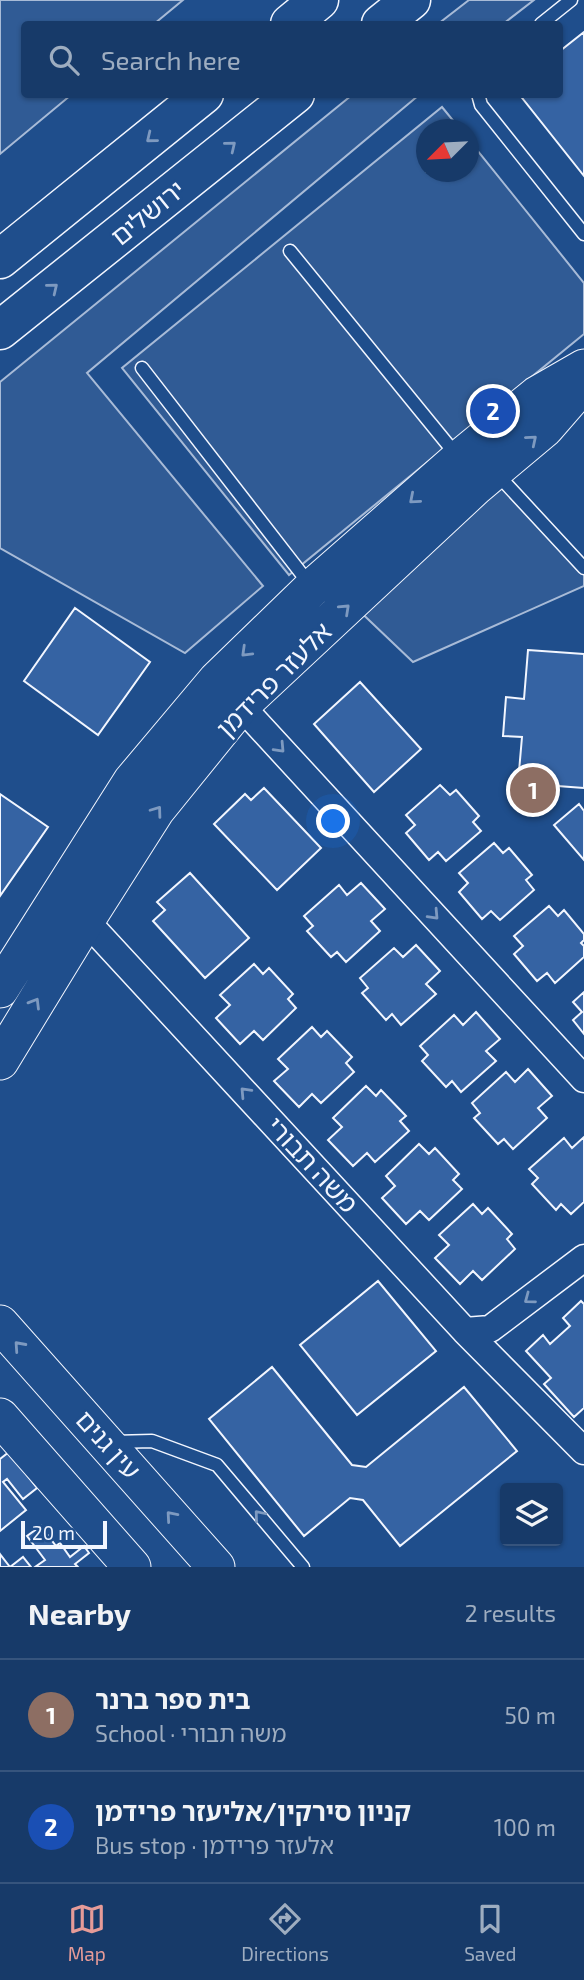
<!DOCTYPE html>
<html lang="en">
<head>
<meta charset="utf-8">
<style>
	body { margin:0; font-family:"Exo 2","Noto Sans Hebrew",sans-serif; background:#20416f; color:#f1f3f6 }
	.controls { position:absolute; right:21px; bottom:21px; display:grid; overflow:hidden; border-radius:7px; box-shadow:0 2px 5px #0004 }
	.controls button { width:63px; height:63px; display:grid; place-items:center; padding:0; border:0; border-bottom:2px solid #36547d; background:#173a69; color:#f1f3f6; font:35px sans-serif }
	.compass { position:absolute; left:416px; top:119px; width:63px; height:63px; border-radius:50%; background:#173a69; box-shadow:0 2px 5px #0004; rotate:246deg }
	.scale { position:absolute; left:21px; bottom:18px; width:86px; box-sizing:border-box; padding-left:7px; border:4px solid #f2f6ff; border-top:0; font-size:19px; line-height:24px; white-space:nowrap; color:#f2f6ff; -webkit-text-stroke:5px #1f4e8c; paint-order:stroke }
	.you { position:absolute; left:334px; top:822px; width:24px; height:24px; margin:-18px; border:5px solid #fff; border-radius:50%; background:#1a73e8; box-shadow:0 0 0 10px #1a73e833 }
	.badge { display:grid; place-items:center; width:46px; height:46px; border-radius:50%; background:#e69b98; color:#fff; font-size:23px; font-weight:700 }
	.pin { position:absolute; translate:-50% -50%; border:4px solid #fff; box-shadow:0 2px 7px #0006 }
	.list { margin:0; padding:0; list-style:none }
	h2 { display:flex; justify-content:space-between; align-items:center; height:91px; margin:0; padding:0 28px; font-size:30px }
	h2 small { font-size:23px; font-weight:400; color:#9eadc0 }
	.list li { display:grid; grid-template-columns:46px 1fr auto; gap:21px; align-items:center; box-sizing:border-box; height:112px; padding:0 28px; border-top:2px solid #36547d }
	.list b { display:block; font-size:26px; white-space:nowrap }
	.list p { margin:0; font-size:23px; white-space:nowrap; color:#9eadc0 }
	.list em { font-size:23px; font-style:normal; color:#9eadc0 }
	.icon { flex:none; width:38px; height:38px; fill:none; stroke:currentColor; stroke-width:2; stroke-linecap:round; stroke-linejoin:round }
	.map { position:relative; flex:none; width:584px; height:1567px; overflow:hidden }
	.search { position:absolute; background:#173a69; box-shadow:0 2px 5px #0004; left:21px; right:21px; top:21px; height:77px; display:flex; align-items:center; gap:18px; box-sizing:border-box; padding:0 24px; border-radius:7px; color:#9eadc0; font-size:26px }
	.sheet { height:315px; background:#173a69 }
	nav { display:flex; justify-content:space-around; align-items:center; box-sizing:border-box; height:98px; border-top:2px solid #36547d; background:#173a69; font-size:19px; color:#9eadc0 }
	nav a { display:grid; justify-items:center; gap:4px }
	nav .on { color:#e69b98 }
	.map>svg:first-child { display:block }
	.built { fill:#305b95; stroke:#a8bbd7; stroke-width:2 }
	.building { fill:#3563a3; stroke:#f2f6ff; stroke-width:2 }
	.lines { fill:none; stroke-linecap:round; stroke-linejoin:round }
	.lane-casing { stroke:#f2f6ff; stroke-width:15 }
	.street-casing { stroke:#f2f6ff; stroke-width:29 }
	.secondary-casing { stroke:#f2f6ff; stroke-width:39 }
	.highway-casing { stroke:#f2f6ff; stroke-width:41 }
	.lane { stroke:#1f4e8c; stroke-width:12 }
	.street { stroke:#1f4e8c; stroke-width:26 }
	.secondary { stroke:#1f4e8c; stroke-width:37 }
	.highway { stroke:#1f4e8c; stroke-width:38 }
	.oneway { stroke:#7e9ac0 }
	.labels { text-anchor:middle; stroke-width:5; stroke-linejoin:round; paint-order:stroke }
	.street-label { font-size:26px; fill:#f2f6ff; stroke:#1f4e8c }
</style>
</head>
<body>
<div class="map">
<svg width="584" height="1567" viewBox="0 0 584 1567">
	<rect width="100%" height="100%" fill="#1f4e8c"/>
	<path class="built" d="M0,0H183L154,24H24V94L71,95L0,154Z
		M469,0H534L503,24H438Z
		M352,95H419L87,373L263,586L185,653L0,548V382Z
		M442,107L460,129L426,130V172H468L469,140L584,283V334L289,575L122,368Z
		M495,471L584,568V586L413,662L351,603Z"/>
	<path class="building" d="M584,32V176L519,94H560V51Z
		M75,608L150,662L98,735L24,681Z
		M528,650L584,654V788L518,783L522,737L503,736L506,697L524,699Z
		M360,682L421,749L374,792L314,724Z
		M440,785L450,795L456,790L479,816L473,822L481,831L446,861L438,852L429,860L406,833L415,825L406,815Z
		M264,788L321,848L277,890L214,824L245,794L251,800Z
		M0,794L48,827L0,896Z
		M579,804L584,811V860L554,825Z
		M494,843L503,853L509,848L532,875L526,880L534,890L500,920L491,911L482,919L459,892L468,883L459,873Z
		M190,873L249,938L205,978L153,921L165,910L157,902Z
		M361,883L385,909L371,921L380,931L346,962L337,952L331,957L307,931L313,926L304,916L339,885L347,895Z
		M549,906L558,916L564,910L584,934V940L581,943L584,946V957L555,983L547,973L537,981L514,954L523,946L514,936Z
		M416,945L440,971L426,984L436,994L401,1025L392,1014L386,1020L362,993L368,988L360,978L394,948L403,957Z
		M254,964L263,974L269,968L293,994L288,999L296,1008L263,1040L254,1031L240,1044L216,1018L230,1005L220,995Z
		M584,992V1034L573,1020L582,1012L573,1002Z
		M476,1012L500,1039L486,1051L496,1061L461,1092L452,1081L446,1087L422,1061L428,1055L420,1046L454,1015L463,1025Z
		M312,1027L321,1037L327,1031L352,1057L346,1063L354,1072L321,1103L312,1094L299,1107L274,1081L288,1069L278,1059Z
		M528,1069L552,1096L538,1108L547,1118L513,1149L504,1139L498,1144L474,1118L480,1113L472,1103L506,1072L515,1082Z
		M366,1086L376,1096L381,1090L406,1116L400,1121L409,1131L375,1162L367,1153L353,1166L328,1140L342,1127L333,1118Z
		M584,1137V1202L571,1214L561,1204L556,1210L532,1184L538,1178L529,1169L564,1138L572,1148Z
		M419,1144L429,1154L435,1148L459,1174L453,1180L462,1189L429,1220L420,1211L406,1224L382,1198L395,1186L386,1176Z
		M473,1204L482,1214L488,1208L512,1234L507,1239L515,1249L482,1280L473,1271L460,1284L435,1258L449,1245L439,1235Z
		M378,1281L436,1351L357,1415L300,1345Z
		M581,1301L584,1304V1408L574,1417L544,1384L551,1378L526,1351L543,1335L550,1344L570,1326L563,1318Z
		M272,1367L352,1465L366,1467L464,1387L517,1451L400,1546L363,1500L350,1498L304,1536L209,1419Z
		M9,1452L37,1488L23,1499L7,1479L3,1482L26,1510L0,1531V1459Z
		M41,1526L56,1546L60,1543L70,1557L84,1546L89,1553L75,1564L78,1567H35L45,1560L27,1536Z
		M0,1554L10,1567L23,1557L31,1567H0Z"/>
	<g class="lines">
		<defs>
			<path id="lane" d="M541,24L571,0
				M478,94L481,105L584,234
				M290,251L458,457
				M142,368L311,586
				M497,474L584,568
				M113,1442L152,1441L217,1465L303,1567"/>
			<path id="street" d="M230,694L584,1079
				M76,910L465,1331L490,1329L584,1258
				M465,1331L584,1451"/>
			<path id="secondary" d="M0,989L132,781L217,680L312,588L459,459L537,395L584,368
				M0,1061L86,920L156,810L241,705L476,486L545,428L584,383
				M0,1324L216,1567
				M0,1417L132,1567"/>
			<path id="highway" d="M290,24L319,0
				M381,24L411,0
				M0,259L204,94
				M0,330L295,94"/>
		</defs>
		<use href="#lane" class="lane-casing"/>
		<use href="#street" class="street-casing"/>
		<use href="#secondary" class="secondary-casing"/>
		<use href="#highway" class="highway-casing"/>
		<use href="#lane" class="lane"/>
		<use href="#street" class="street"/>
		<use href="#secondary" class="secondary"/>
		<use href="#highway" class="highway"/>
	</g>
	<defs><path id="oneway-chevron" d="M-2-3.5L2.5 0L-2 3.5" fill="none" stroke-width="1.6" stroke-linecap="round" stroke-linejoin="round" transform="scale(1.75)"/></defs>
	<g class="oneway">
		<use href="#oneway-chevron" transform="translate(151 138) rotate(141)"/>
		<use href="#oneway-chevron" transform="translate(231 146) rotate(-39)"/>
		<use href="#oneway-chevron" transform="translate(53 288) rotate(-39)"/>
		<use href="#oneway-chevron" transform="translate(532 440) rotate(-40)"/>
		<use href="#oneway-chevron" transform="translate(414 499) rotate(139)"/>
		<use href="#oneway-chevron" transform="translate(345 609) rotate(-43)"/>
		<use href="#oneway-chevron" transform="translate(246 652) rotate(136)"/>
		<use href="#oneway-chevron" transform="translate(280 748) rotate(47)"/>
		<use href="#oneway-chevron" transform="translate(157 811) rotate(-54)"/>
		<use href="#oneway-chevron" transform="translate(434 915) rotate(47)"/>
		<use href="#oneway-chevron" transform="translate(35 1003) rotate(-59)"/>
		<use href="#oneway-chevron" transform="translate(245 1092) rotate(-133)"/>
		<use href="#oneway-chevron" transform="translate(529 1299) rotate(143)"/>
		<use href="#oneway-chevron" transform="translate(19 1346) rotate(-132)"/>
		<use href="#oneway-chevron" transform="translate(259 1515) rotate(-130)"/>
		<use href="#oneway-chevron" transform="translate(171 1516) rotate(-131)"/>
	</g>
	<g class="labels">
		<g class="street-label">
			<text transform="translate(148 213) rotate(-39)" y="9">ירושלים</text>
			<text transform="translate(274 680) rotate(-45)" y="9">אלעזר פרידמן</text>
			<text transform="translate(312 1165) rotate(47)" y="9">משה תבורי</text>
			<text transform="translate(108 1445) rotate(48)" y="9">עין גנים</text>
		</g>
	</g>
</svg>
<div class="controls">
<button><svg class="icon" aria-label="layers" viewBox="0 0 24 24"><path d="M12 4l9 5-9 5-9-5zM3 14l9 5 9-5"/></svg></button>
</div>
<svg class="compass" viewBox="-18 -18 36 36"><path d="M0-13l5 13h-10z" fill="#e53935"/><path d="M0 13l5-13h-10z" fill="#9eadc0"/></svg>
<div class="scale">20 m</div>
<div class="you"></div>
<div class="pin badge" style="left:533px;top:790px;background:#8d6e63">1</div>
<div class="pin badge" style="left:493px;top:411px;background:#1a4fb4">2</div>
<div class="search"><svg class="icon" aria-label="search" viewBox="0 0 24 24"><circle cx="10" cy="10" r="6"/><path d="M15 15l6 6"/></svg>Search here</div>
</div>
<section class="sheet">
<h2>Nearby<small>2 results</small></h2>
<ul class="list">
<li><span class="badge" style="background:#8d6e63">1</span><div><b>בית ספר ברנר</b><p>School · משה תבורי</p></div><em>50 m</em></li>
<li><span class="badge" style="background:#1a4fb4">2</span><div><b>קניון סירקין/אליעזר פרידמן</b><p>Bus stop · אלעזר פרידמן</p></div><em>100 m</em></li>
</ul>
</section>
<nav>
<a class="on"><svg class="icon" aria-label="map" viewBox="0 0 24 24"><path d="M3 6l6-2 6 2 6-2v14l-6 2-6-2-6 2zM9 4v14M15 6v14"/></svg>Map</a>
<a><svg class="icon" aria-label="directions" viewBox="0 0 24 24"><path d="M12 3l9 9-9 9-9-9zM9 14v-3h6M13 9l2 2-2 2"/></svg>Directions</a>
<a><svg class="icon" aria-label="saved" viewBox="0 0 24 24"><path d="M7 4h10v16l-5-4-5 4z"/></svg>Saved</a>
</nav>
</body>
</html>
